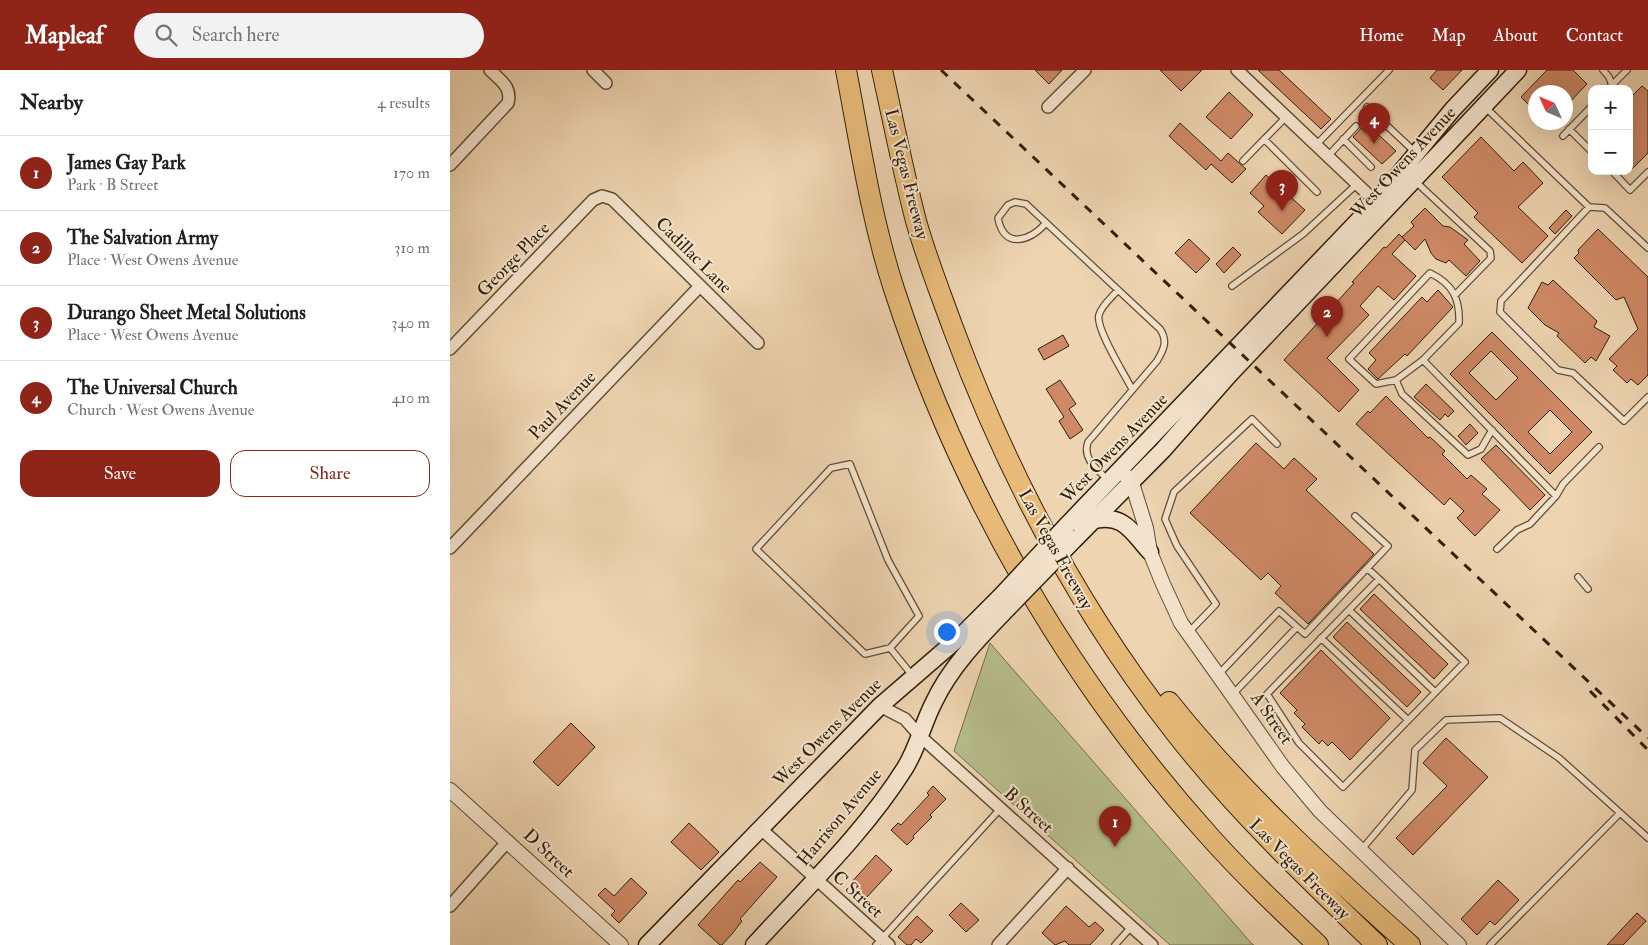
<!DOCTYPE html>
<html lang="en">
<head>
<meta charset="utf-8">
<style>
	body { margin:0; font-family:"IM FELL Double Pica",serif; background:#f2f2f2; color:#202124 }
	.controls { position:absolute; right:15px; top:15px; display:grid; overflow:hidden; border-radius:10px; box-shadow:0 5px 20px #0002 }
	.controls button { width:45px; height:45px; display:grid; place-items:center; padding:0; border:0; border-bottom:1px solid #e0e0e0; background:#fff; color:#202124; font:25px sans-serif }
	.compass { position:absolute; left:1078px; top:15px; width:45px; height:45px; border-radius:50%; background:#fff; box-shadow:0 5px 20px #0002; rotate:314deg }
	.you { position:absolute; left:496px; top:561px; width:18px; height:18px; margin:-12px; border:4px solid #fff; border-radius:50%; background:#1a73e8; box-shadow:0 0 0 8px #1a73e833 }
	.badge { display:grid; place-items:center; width:32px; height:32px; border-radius:50%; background:#8f2418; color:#fff; font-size:16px; font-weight:700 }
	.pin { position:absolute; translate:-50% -41px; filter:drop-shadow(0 1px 2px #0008) }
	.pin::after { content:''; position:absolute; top:26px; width:18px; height:15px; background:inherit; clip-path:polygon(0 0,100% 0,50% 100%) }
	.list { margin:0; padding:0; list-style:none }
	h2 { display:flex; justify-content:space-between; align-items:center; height:65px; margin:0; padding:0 20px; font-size:21px }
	h2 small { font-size:16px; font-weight:400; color:#757577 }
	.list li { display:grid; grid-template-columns:32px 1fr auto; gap:15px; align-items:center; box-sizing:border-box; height:75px; padding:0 20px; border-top:1px solid #e0e0e0 }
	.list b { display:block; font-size:19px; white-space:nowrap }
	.list p { margin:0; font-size:16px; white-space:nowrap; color:#757577 }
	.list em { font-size:16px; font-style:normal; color:#757577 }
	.actions { display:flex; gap:10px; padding:15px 20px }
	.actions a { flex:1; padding:11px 0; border:1px solid #8f2418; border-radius:15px; text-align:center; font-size:18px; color:#8f2418 }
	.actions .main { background:#8f2418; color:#fff }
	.icon { flex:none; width:28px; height:28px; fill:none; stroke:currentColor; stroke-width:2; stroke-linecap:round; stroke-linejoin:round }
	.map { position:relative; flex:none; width:1198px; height:875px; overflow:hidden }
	header { display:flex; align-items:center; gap:30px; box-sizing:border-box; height:70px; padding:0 25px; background:#8f2418; color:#fff }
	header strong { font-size:24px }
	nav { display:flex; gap:28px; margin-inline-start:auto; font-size:18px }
	.search { width:350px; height:45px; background:#f2f2f2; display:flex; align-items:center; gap:12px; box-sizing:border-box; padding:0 18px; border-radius:28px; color:#757577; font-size:19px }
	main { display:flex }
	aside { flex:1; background:#fff }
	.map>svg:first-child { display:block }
	.green { fill:#b7bd8d; stroke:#746f4c }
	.building { fill:#cf8966; stroke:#30210c; fill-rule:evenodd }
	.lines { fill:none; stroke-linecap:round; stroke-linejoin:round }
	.service-casing { stroke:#604e35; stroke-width:8 }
	.minor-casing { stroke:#604e35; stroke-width:14 }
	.tertiary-casing { stroke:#604e35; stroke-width:16 }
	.secondary-casing { stroke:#30210c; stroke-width:19 }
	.motorway-casing { stroke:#30210c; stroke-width:22 }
	.service { stroke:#f4e3cc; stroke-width:5.5 }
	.minor { stroke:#f4e3cc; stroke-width:11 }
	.tertiary { stroke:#f4e3cc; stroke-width:14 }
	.secondary { stroke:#f4e3cc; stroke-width:16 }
	.motorway { stroke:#e7ba78; stroke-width:20 }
	.rail { stroke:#30210c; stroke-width:3; stroke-dasharray:9 9; stroke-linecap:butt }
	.secondary-bridge-casing { stroke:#30210c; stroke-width:19; stroke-linecap:butt }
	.secondary-bridge { stroke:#f4e3cc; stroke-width:16 }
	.labels { text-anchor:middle; stroke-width:4; stroke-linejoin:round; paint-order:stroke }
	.street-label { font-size:18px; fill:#30210c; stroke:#f4e3cc }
</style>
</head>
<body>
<header>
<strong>Mapleaf</strong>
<div class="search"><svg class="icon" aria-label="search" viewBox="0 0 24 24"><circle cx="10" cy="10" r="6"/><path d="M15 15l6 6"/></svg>Search here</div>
<nav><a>Home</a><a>Map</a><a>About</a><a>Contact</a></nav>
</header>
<main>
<aside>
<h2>Nearby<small>4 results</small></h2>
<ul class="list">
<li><span class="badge">1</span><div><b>James Gay Park</b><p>Park · B Street</p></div><em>170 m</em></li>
<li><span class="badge">2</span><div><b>The Salvation Army</b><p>Place · West Owens Avenue</p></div><em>310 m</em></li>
<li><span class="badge">3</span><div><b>Durango Sheet Metal Solutions</b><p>Place · West Owens Avenue</p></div><em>340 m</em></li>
<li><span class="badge">4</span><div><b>The Universal Church</b><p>Church · West Owens Avenue</p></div><em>410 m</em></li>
</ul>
<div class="actions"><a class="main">Save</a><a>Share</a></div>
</aside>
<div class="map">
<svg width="1198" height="875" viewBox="0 0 1198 875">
	<rect width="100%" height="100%" fill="#eed4b1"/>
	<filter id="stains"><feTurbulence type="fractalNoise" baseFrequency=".004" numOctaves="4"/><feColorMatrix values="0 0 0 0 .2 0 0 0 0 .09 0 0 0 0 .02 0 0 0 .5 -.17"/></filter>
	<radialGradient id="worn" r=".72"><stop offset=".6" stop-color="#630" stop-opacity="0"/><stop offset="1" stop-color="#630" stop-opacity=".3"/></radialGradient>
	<path class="green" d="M540,573L802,874L804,875H720L504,681Z"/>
	<path class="building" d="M585,0H612L599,14Z
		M710,0H752L731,21Z
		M808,0H829L881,49L871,59Z
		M987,0H1012L993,20L980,8Z
		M1097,0H1123L1137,14L1116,36V22H1086V42L1071,27Z
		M1192,16L1198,21V83L1179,102V33L1183,29L1181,27Z
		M779,22L803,45L781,69L756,47Z
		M730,53L771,91L778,83L796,99L782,113L761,94L756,100L719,66Z
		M916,53L946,81L932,94L903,67Z
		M1031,67L1064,101L1073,92L1093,113L1068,137L1098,166L1072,193L1024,147L1028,143L992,107Z
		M816,105L855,140L832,164L808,142L814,136L800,123Z
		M975,138L993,156L1000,157L1018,170L1014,174L1030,191L1016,206L999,190L996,193L986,189L981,183L975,169L965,180L952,167L964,156L961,152Z
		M1116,140L1122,146L1105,164L1099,158Z
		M1148,159L1198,207V305L1188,315L1181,309L1177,313L1163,300L1167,296L1159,289L1188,259L1174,227L1166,230L1124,188L1129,183L1128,180Z
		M949,164L955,170L942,184L966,206L944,230L928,216L910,236L919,245L877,288L909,320L889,342L834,290L904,213L902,212L934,177L936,178Z
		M739,169L760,189L746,203L725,183Z
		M783,177L791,185L774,203L766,194Z
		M1103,210L1147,251L1144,257L1160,266L1146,291L1141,287L1135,293L1107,266L1109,263L1095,255L1078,238L1092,212L1098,215Z
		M988,220L1003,237L957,286L955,284L928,309L918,299L926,290L919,283L972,227L977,232Z
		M1042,262L1142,362L1100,404L1000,304ZM1041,281L1068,308L1046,330L1019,303ZM1100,340L1122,362L1100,384L1078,362Z
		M613,265L619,276L594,290L588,279Z
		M610,310L626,334L619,339L633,360L620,369L609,351L614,347L596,319Z
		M976,314L1004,341L998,347L995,344L990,350L964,327Z
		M936,326L978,368L980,367L995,381L992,384L1017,409L1021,405L1037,419L1032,424L1050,440L1025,466L1007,448L1014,441L1000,428L994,435L906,354L918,341L920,343Z
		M1020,354L1028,363L1016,375L1008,366Z
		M806,373L834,399L844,388L867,409L856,420L924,484L858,554L825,523L831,516L818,503L811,510L740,443Z
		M1046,375L1095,425L1080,440L1031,389Z
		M924,524L998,594L984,609L910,539Z
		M897,552L971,622L957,637L883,567Z
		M871,580L940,648L900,690L882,672L878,676L872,670L869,674L852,657L855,654L844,643L847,640L830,623Z
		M121,653L145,677L108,716L83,692Z
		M996,668L1038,707L963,785L946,768L997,716L973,693Z
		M483,716L496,729L480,745L482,747L463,766L464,768L457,775L441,760L448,753L451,755L479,725L477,723Z
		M239,753L269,782L251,800L221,772Z
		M426,785L442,800L416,828L400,814Z
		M310,792L327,807L290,849L292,851L282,864L272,875H270L248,855L288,810L290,812Z
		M181,808L197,823L169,853L161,845L165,841L148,825L155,818L164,826Z
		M1048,810L1069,830L1045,855L1040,851L1027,865L1011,849Z
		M511,833L529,850L516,862L499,845Z
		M616,836L639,857L645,852L654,860L640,875H619L615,871L605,875L592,863Z
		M1187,843L1196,851L1173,875H1157Z
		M467,846L483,861L471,873L466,869L461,875H457L448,867Z"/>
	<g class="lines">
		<defs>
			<path id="service" d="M1153,0L1159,7L1162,15L1158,19
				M1162,15L1177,0
				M1034,36L1139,137L1155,138L1198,178
				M917,37L965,82
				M1119,59L1142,82
				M1113,66L1142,36
				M814,69L867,122
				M893,69L921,97
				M866,75L939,0
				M878,86L906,56
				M793,91L836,47
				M1162,101L1180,120L1198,102
				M965,111L1040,181L1041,188L1005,225
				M1139,137L1051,231L1050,242L1108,300L1123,303L1174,351L1198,327
				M596,153C580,171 554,180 548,148L558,135L565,132L576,134L710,259C718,271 714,279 707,291L638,372C632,389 647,399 658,410
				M980,203C1003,214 1010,229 1009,253L973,290L946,310L926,314L899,289Z
				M782,216L853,164L907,114
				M668,220C662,227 651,236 649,245C645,258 675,305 682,319
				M973,290L1106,426
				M946,310L952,324L1018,385L1031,379L1042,360
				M1047,479L1067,460L1080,454L1106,426L1113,414L1149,377
				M917,498L929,509L1015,592L893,717L849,673L817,624L929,509
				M1128,507L1138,519
				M899,540L985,622
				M847,557L855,564L938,476L905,446
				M738,563L766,534L727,476L715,449L724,422L802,349L827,374
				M871,568L958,650
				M440,578L415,584L306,479L381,398L400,394L438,490L469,546L440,578L462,605
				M768,605L829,541L847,557L783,624
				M912,779L962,720L965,680L996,650L1050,648L1109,688L1198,768
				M426,875L551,738
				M665,875L682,856
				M1040,875L1170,743"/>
			<path id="minor" d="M143,0L156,13
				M787,0L926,132
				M598,37L635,0
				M0,95L58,33C62,17 51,11 40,0
				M0,279L143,130L152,126L162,129L308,273
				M0,478L250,216
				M430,636L455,649L470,666L702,875
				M310,758L439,875
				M0,836L58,771
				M548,875L618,798"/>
			<path id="tertiary" d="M675,405L682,413L696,458L700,482L713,514L731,553L768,605L833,697L870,741L1009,875
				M0,720L171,875"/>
			<path id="secondary" d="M641,451C673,442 681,461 700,482
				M618,454L926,132L1003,39L1040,0
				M626,468L713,380L780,304L1068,0
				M197,875L430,636L511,566L550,527
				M304,875C355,819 415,762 455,698C468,677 473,653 484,632C501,596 530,567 557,539"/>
			<path id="motorway" d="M396,0C410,73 421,148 444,219C510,422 617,608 760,767C794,805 831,840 868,875
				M432,0C443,50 453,101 466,151C476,187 490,222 503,258C557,403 629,540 725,662C785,739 856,807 927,875
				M719,632C791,722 875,799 960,875"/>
		</defs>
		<use href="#service" class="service-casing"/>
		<use href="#minor" class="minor-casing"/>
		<use href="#tertiary" class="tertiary-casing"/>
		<use href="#secondary" class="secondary-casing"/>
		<use href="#motorway" class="motorway-casing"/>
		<use href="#service" class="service"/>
		<use href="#minor" class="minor"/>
		<use href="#tertiary" class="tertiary"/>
		<use href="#secondary" class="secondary"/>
		<use href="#motorway" class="motorway"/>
		<path class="rail" d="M491,0L1198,668
			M1140,621L1198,680"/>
		<defs>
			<path id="secondary-bridge" d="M550,527L618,454
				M557,539L626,468"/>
		</defs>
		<use href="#secondary-bridge" class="secondary-bridge-casing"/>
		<use href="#secondary-bridge" class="secondary-bridge"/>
	</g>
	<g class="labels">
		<g class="street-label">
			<text transform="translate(953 92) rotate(-47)" y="6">West Owens Avenue</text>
			<text transform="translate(457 104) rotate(76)" y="6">Las Vegas Freeway</text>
			<text transform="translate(244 185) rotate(45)" y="6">Cadillac Lane</text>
			<text transform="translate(63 189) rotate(-46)" y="6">George Place</text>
			<text transform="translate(112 335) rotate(-46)" y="6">Paul Avenue</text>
			<text transform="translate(664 378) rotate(-46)" y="6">West Owens Avenue</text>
			<text transform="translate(606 479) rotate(61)" y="6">Las Vegas Freeway</text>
			<text transform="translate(822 648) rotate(55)" y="6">A Street</text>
			<text transform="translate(377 662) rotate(-45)" y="6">West Owens Avenue</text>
			<text transform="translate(579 740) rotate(42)" y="6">B Street</text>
			<text transform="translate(389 747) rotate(-50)" y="6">Harrison Avenue</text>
			<text transform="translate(99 783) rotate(43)" y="6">D Street</text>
			<text transform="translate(850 799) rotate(45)" y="6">Las Vegas Freeway</text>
			<text transform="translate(408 824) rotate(42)" y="6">C Street</text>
		</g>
	</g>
	<rect width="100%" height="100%" filter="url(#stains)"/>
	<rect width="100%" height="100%" fill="url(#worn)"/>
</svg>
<div class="controls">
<button>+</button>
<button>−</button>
</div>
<svg class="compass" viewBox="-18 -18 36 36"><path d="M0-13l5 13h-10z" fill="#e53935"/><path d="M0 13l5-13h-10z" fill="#757577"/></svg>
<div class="you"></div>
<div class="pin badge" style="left:665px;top:777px">1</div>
<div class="pin badge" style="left:877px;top:267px">2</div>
<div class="pin badge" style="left:832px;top:141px">3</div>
<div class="pin badge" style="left:924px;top:74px">4</div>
</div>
</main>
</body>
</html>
